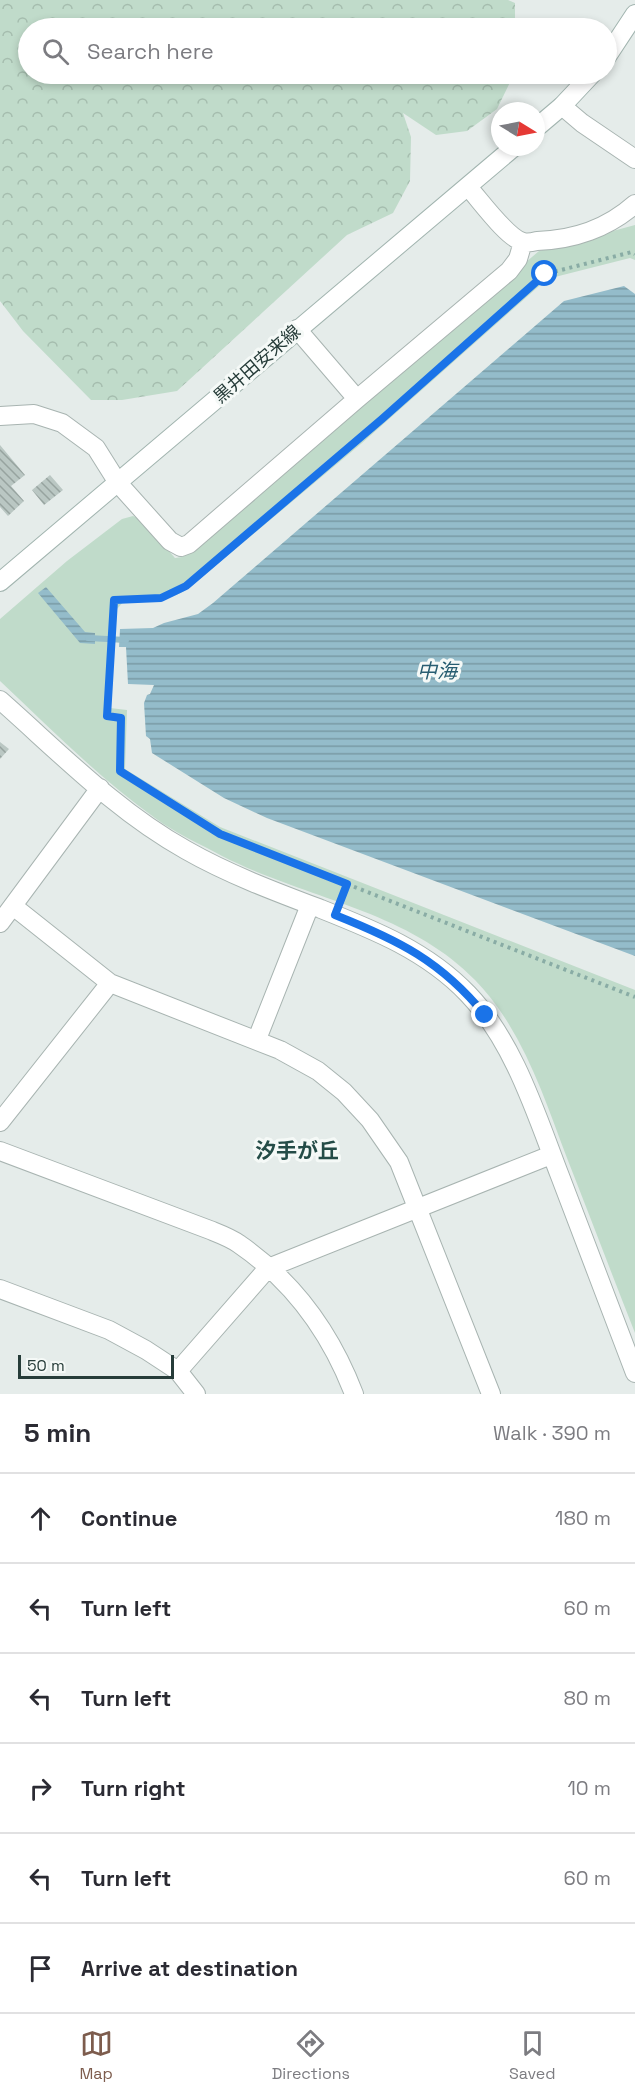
<!DOCTYPE html>
<html lang="en">
<head>
<meta charset="utf-8">
<style>
	body { margin:0; font-family:"Space Grotesk","Noto Sans JP",sans-serif; background:#f7f7f7; color:#2b2b33 }
	.compass { position:absolute; left:491px; top:102px; width:54px; height:54px; border-radius:50%; background:#fff; box-shadow:0 3px 9px #0003; rotate:100deg }
	.scale { position:absolute; left:18px; bottom:15px; width:156px; box-sizing:border-box; padding-left:6px; border:3px solid #263c39; border-top:0; font-size:16px; line-height:21px; white-space:nowrap; color:#263c39; -webkit-text-stroke:4px #f5f9f7; paint-order:stroke }
	.stop { position:absolute; width:18px; height:18px; margin:-14px; border:4px solid #1a73e8; border-radius:50%; background:#fff }
	.stop.end { background:#1a73e8; border-color:#fff; box-shadow:0 2px 6px #0008 }
	.list { margin:0; padding:0; list-style:none }
	h2 { display:flex; justify-content:space-between; align-items:center; height:78px; margin:0; padding:0 24px; font-size:26px }
	h2 small { font-size:20px; font-weight:400; color:#7c7c81 }
	.list li { display:grid; grid-template-columns:39px 1fr auto; gap:18px; align-items:center; box-sizing:border-box; height:90px; padding:0 24px; border-top:2px solid #e1e1e2 }
	.list b { display:block; font-size:22px; white-space:nowrap }
	.list em { font-size:20px; font-style:normal; color:#7c7c81 }
	.icon { flex:none; width:33px; height:33px; fill:none; stroke:currentColor; stroke-width:2; stroke-linecap:round; stroke-linejoin:round }
	.map { position:relative; flex:none; width:635px; height:1394px; overflow:hidden }
	.search { position:absolute; background:#fff; box-shadow:0 3px 9px #0003; left:18px; right:18px; top:18px; height:66px; display:flex; align-items:center; gap:15px; box-sizing:border-box; padding:0 21px; border-radius:33px; color:#7c7c81; font-size:22px }
	.sheet { height:618px; background:#fff }
	nav { display:flex; justify-content:space-around; align-items:center; box-sizing:border-box; height:84px; border-top:2px solid #e1e1e2; background:#fff; font-size:16px; color:#7c7c81 }
	nav a { display:grid; justify-items:center; gap:3px }
	nav .on { color:#7d5c4d }
	.map>svg:first-child { display:block }
	.forest { fill:url(#forest-crowns) }
	.park { fill:#c0dbca }
	.water { fill:url(#water-rules) }
	.lines { fill:none; stroke-linecap:round; stroke-linejoin:round }
	.stream { stroke:#94bcca; stroke-width:6 }
	.building { fill:url(#building-back-hatch) }
	.minor-casing { stroke:#a8b4b1; stroke-width:20 }
	.secondary-casing { stroke:#a1b4af; stroke-width:20 }
	.path { stroke:#89aca5; stroke-width:4; stroke-dasharray:3 4.5; stroke-linecap:butt }
	.minor { stroke:#fff; stroke-width:18 }
	.secondary { stroke:#fff; stroke-width:18 }
	.route { stroke:#1a73e8; stroke-width:8 }
	.labels { text-anchor:middle; stroke-width:6; stroke-linejoin:round; paint-order:stroke }
	.street-label { font-size:18px; fill:#263c39; stroke:#f5f9f7 }
	.water-label { font-size:20px; font-style:italic; fill:#275d71; stroke:#f5f9f7 }
	.quarter-label { font-size:21px; font-weight:bold; fill:#244c47; stroke:#f5f9f7 }
</style>
</head>
<body>
<div class="map">
<svg width="635" height="1394" viewBox="0 0 635 1394">
	<defs>
		<pattern id="forest-crowns" width="20" height="18" patternUnits="userSpaceOnUse" patternTransform="scale(1.5)"><rect width="20" height="18" fill="#c0dbca"/><path d="M2 6a3 3 0 1 1 6 0M12 15a3 3 0 1 1 6 0" fill="none" stroke="#a5bdae"/></pattern>
		<pattern id="water-rules" width="6" height="5" patternUnits="userSpaceOnUse" patternTransform="scale(1.5)"><rect width="6" height="5" fill="#94bcca"/><path d="M0 2.5h6" fill="none" stroke="#799aa5"/></pattern>
		<pattern id="building-back-hatch" width="6" height="6" patternUnits="userSpaceOnUse" patternTransform="scale(1.5)"><rect width="6" height="6" fill="#bac7c3"/><path d="M-1 5l2 2M0 0l6 6M5-1l2 2" fill="none" stroke="#97a39f"/></pattern>
	</defs>
	<rect width="100%" height="100%" fill="#e5ecea"/>
	<path class="forest" d="M0,0H508L515,3V28H28V74H514L497,109L467,131L436,135L403,113L411,137L410,181L393,213L347,235L177,391L122,400H91L23,331L0,301Z"/>
	<path class="park" d="M635,225V260L630,258L547,279L362,443L189,588C169,602 147,602 124,601L117,609L110,708L127,710L125,769L220,827L635,990V1333C612,1275 590,1216 567,1158C544,1097 522,1028 475,980C407,910 306,899 222,856C200,844 175,833 155,818C99,778 50,728 0,681V619L67,561L122,519L133,516L142,520L175,558L182,557L539,251Z"/>
	<path class="water" d="M624,286L635,294V956L267,818L224,798L152,753L150,739L146,736L144,703L147,695L150,694L154,685L128,684L126,647H119L120,629L153,628L164,623L198,614L213,603L564,301Z
		M46,587L85,632L95,633V644L80,643L38,593Z"/>
	<g class="lines">
		<path class="stream" d="M88,638L126,640"/>
	</g>
	<path class="building" d="M0,445L25,475L11,486L24,501L8,516L0,507Z
		M50,475L63,490L44,505L32,490Z
		M0,742L9,749L0,759Z"/>
	<g class="lines">
		<defs>
			<path id="minor" d="M562,106L582,123L635,159
				M468,187C480,200 507,238 523,242C527,243 533,242 537,241C573,240 608,228 635,204
				M297,329L357,399
				M0,416L34,414L62,423L96,448L118,483L170,541L181,547L189,544L357,399L509,271L518,259L523,242
				M0,700C59,752 117,812 186,850C228,874 276,892 321,909C374,930 427,951 468,994C514,1042 536,1114 560,1176C585,1242 610,1307 635,1373
				M13,906L110,983L280,1050L318,1071L344,1092L370,1120L399,1162L491,1394
				M0,923L100,788
				M257,1039L310,905
				M0,1122L110,983
				M0,1151L210,1230C220,1234 231,1238 239,1244C293,1281 331,1334 354,1394
				M0,1289L109,1330L146,1350L178,1371L196,1394
				M178,1371L268,1268L551,1155"/>
			<path id="secondary" d="M606,58L635,14
				M536,128L562,106L592,74
				M0,582L514,147"/>
		</defs>
		<use href="#minor" class="minor-casing"/>
		<use href="#secondary" class="secondary-casing"/>
		<path class="path" d="M347,884L635,997
			M342,897L347,884L220,834L120,771L121,718L107,716L114,600L161,598L186,586L383,419L545,274L632,252L635,254"/>
		<use href="#minor" class="minor"/>
		<use href="#secondary" class="secondary"/>
	</g>
	<g class="lines">
		<path class="route" d="M485,1015C441,961 398,940 335,915L347,884L220,834L120,771L121,718L107,716L114,600L161,598L186,586L382,419L545,274"/>
	</g>
	<g class="labels">
		<g class="street-label">
			<text transform="translate(257 364) rotate(-41)" y="6">黒井田安来線</text>
		</g>
		<g class="water-label">
			<text x="437" y="678">中海</text>
		</g>
		<g class="quarter-label">
			<text x="297" y="1158">汐手が丘</text>
		</g>
	</g>
</svg>
<svg class="compass" viewBox="-18 -18 36 36"><path d="M0-13l5 13h-10z" fill="#e53935"/><path d="M0 13l5-13h-10z" fill="#7c7c81"/></svg>
<div class="scale">50 m</div>
<div class="stop" style="left:545px;top:274px"></div>
<div class="stop end" style="left:485px;top:1015px"></div>
<div class="search"><svg class="icon" aria-label="search" viewBox="0 0 24 24"><circle cx="10" cy="10" r="6"/><path d="M15 15l6 6"/></svg>Search here</div>
</div>
<section class="sheet">
<h2>5 min<small>Walk · 390 m</small></h2>
<ul class="list">
<li><svg class="icon" aria-label="ahead" viewBox="0 0 24 24"><path d="M12 20V5M6 11l6-6 6 6"/></svg><div><b>Continue</b></div><em>180 m</em></li>
<li><svg class="icon" aria-label="left" viewBox="0 0 24 24"><path d="M17 20v-9H6M10 6l-5 5 5 5"/></svg><div><b>Turn left</b></div><em>60 m</em></li>
<li><svg class="icon" aria-label="left" viewBox="0 0 24 24"><path d="M17 20v-9H6M10 6l-5 5 5 5"/></svg><div><b>Turn left</b></div><em>80 m</em></li>
<li><svg class="icon" aria-label="right" viewBox="0 0 24 24"><path d="M7 20v-9h11M14 6l5 5-5 5"/></svg><div><b>Turn right</b></div><em>10 m</em></li>
<li><svg class="icon" aria-label="left" viewBox="0 0 24 24"><path d="M17 20v-9H6M10 6l-5 5 5 5"/></svg><div><b>Turn left</b></div><em>60 m</em></li>
<li><svg class="icon" aria-label="arrive" viewBox="0 0 24 24"><path d="M6 21V4h12l-3 4 3 4H6"/></svg><div><b>Arrive at destination</b></div></li>
</ul>
</section>
<nav>
<a class="on"><svg class="icon" aria-label="map" viewBox="0 0 24 24"><path d="M3 6l6-2 6 2 6-2v14l-6 2-6-2-6 2zM9 4v14M15 6v14"/></svg>Map</a>
<a><svg class="icon" aria-label="directions" viewBox="0 0 24 24"><path d="M12 3l9 9-9 9-9-9zM9 14v-3h6M13 9l2 2-2 2"/></svg>Directions</a>
<a><svg class="icon" aria-label="saved" viewBox="0 0 24 24"><path d="M7 4h10v16l-5-4-5 4z"/></svg>Saved</a>
</nav>
</body>
</html>
